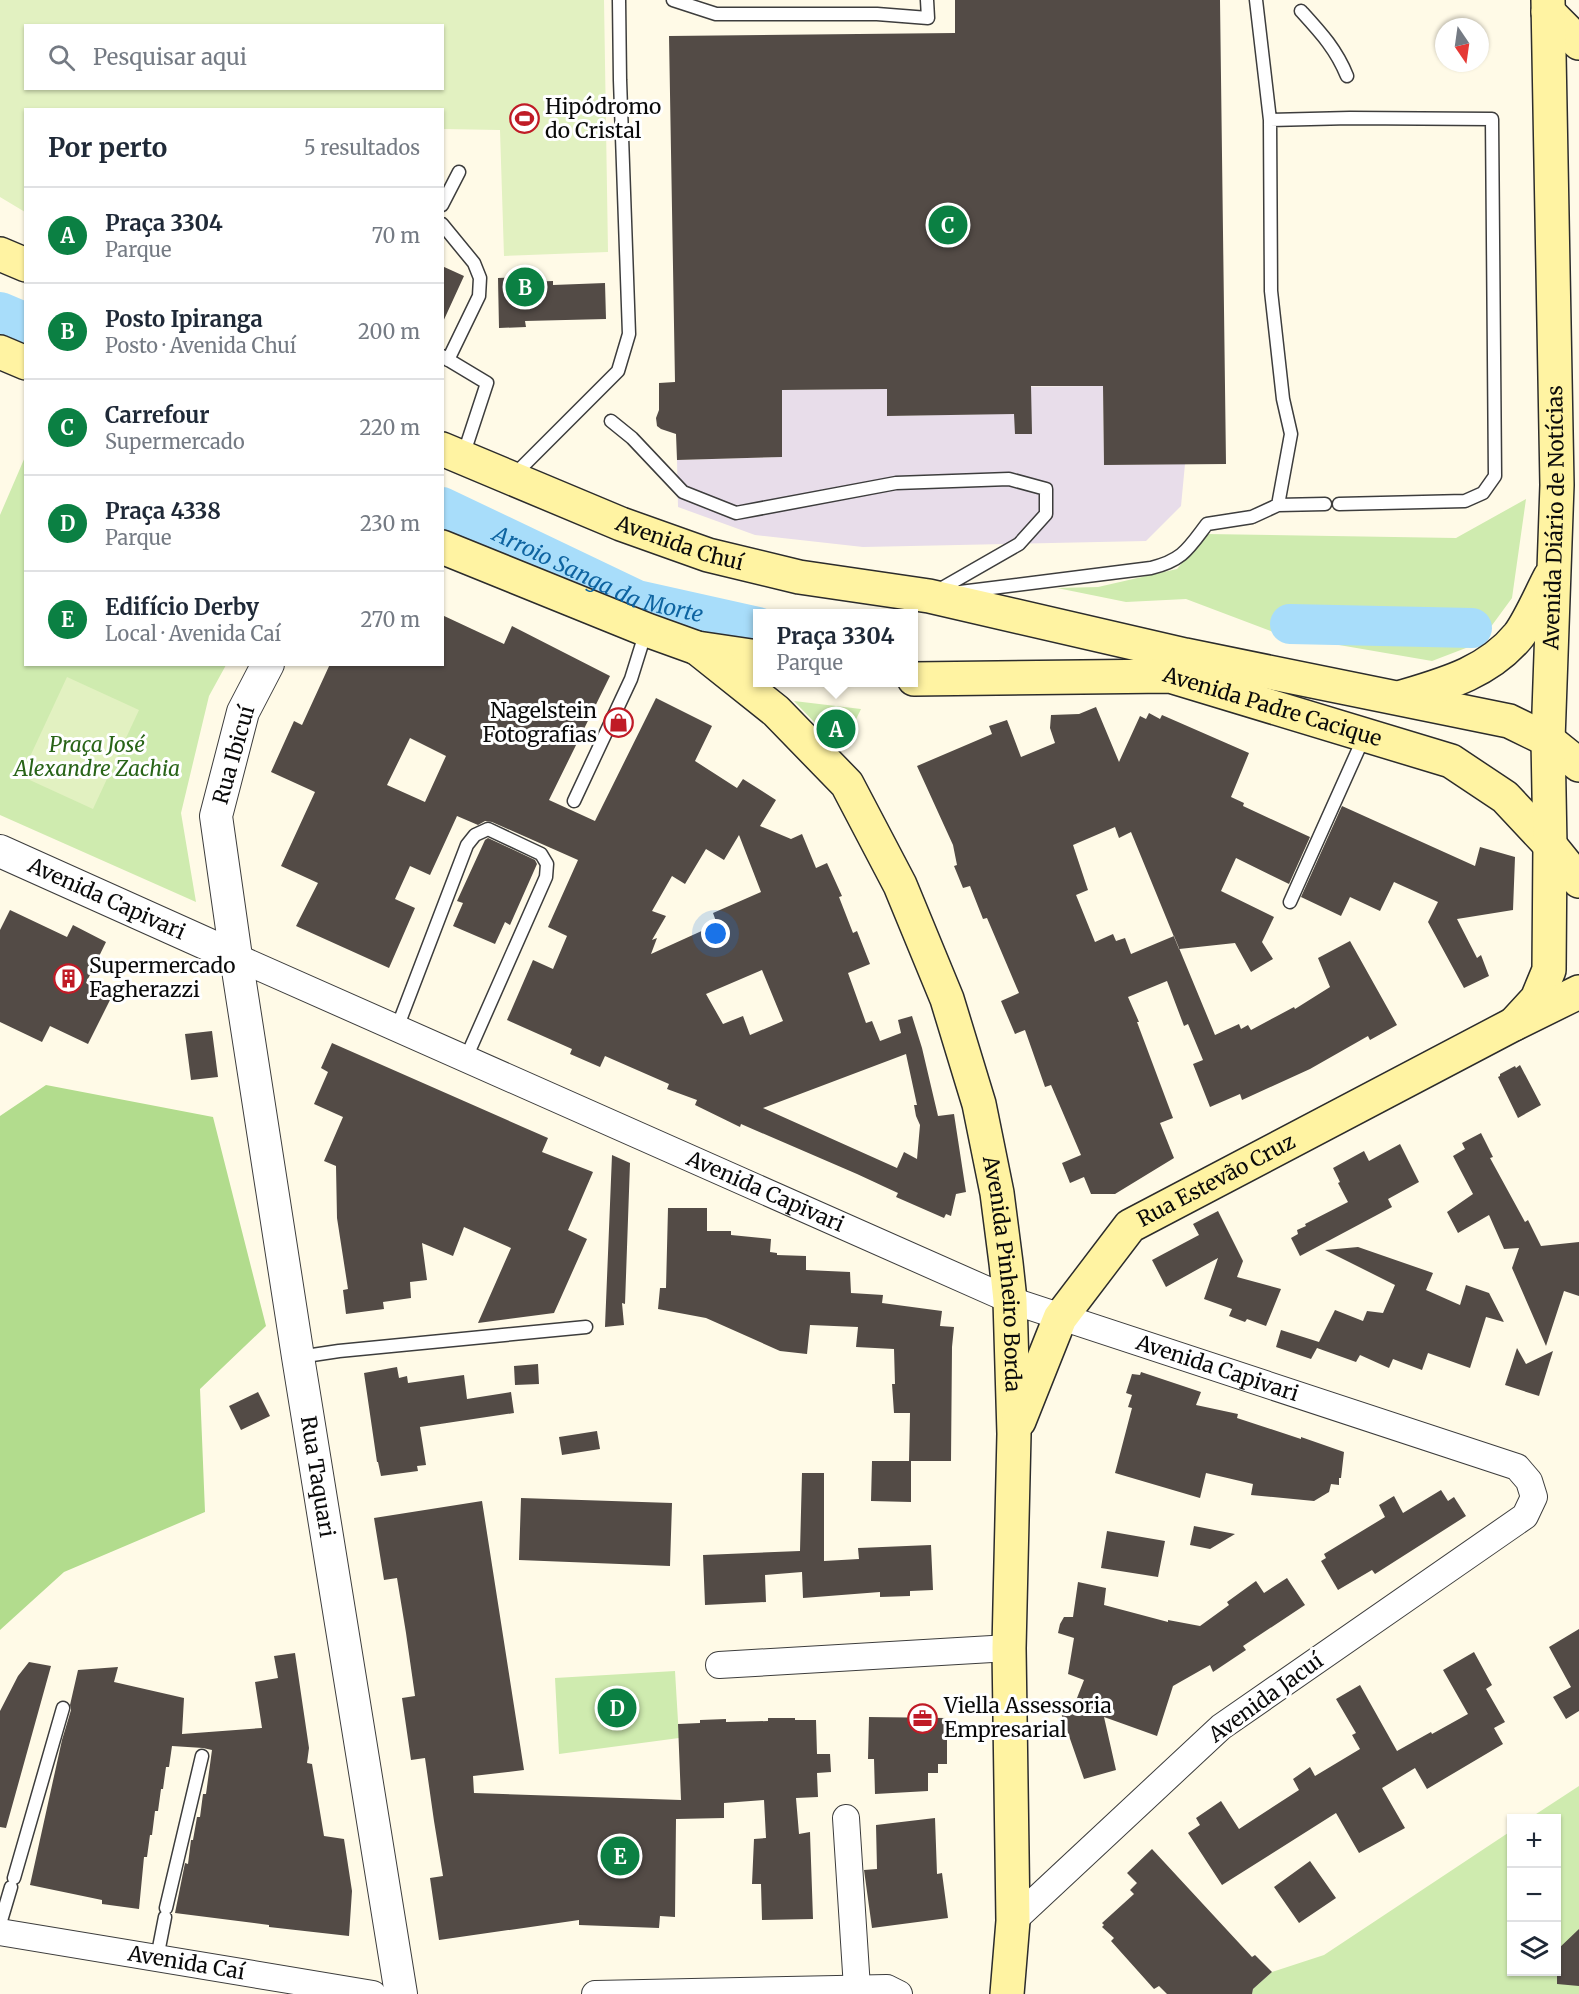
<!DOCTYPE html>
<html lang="pt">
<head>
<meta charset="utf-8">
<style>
	body { margin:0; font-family:Merriweather,serif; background:#f2f2f3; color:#1f2937 }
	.controls { position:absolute; right:18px; bottom:18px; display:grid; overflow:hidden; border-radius:0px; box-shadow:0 2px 4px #0004 }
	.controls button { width:54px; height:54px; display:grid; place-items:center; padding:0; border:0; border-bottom:2px solid #e0e1e3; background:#fff; color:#1f2937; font:30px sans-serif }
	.compass { position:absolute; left:1435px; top:18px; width:54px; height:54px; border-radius:50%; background:#fff; box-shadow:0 2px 4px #0004; rotate:167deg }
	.you { position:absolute; left:716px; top:934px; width:21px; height:21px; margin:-15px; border:4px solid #fff; border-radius:50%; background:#1a73e8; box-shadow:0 0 0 9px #1a73e833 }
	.badge { display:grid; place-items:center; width:39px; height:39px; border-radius:50%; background:#0b8043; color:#fff; font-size:20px; font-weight:700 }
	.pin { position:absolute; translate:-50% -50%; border:3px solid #fff; box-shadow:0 2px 6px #0006 }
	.popup { position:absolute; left:753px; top:609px; width:165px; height:78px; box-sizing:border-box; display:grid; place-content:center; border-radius:0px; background:#fff; filter:drop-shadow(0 2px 4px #0005); font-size:20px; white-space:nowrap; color:#747a83 }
	.popup b { font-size:22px; color:#1f2937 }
	.popup::after { content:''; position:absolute; left:50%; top:100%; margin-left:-12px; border:12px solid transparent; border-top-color:#fff }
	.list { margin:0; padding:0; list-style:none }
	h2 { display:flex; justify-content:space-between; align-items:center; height:78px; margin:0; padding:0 24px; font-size:26px }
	h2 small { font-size:20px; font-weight:400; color:#747a83 }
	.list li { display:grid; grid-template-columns:39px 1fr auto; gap:18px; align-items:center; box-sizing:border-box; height:96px; padding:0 24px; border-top:2px solid #e0e1e3 }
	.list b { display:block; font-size:22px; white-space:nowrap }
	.list p { margin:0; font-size:20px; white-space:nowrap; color:#747a83 }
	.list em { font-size:20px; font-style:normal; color:#747a83 }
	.icon { flex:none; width:33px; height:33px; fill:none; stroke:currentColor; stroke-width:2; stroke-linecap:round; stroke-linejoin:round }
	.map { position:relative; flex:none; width:1579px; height:1994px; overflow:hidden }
	.search { position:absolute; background:#fff; box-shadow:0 2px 4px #0004; left:24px; top:24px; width:420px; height:66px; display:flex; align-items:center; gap:15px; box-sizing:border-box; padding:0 21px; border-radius:0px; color:#747a83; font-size:22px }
	.panel { position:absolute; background:#fff; box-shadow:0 2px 4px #0004; left:24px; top:108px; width:420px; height:558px; border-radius:0px }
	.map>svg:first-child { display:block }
	.industrial { fill:#e8ddea }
	.green { fill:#cfebaf }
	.forest { fill:#b2dc8d }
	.pitch { fill:#e2f1c1; fill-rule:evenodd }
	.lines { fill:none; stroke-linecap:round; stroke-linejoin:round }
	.river { stroke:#a8ddfa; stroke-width:40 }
	.building { fill:#534b46; fill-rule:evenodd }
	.service-casing { stroke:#3d3d3d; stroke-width:15 }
	.minor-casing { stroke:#3d3d3d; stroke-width:28 }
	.tertiary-casing { stroke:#3d3d3d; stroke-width:34 }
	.secondary-casing { stroke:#2c2c2c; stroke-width:36 }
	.service { stroke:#fff; stroke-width:12 }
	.minor { stroke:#fff; stroke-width:26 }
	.tertiary { stroke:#fff; stroke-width:32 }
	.secondary { stroke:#fff3a2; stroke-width:33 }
	.labels { text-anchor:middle; stroke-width:6; stroke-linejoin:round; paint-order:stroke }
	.poi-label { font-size:21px; fill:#0a0a0a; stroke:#fff; text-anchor:start }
	.street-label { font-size:21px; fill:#0a0a0a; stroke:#fff }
	.park-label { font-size:21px; font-style:italic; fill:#296418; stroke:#fff }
	.water-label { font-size:22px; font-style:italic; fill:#0e64a1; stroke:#fff }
</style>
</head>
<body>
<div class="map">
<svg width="1579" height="1994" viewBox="0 0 1579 1994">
	<rect width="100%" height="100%" fill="#fffae7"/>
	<path class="industrial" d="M1103,386L1104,465L1185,464L1181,506L1146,541L863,547L755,535L678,507L677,460L782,457V390L887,389V416L995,414V387Z"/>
	<path class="green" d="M25,457L26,664L226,665L209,696L181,813L196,902L0,815V515Z
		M1526,499L1512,598L1479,643L1432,661L1281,635L1186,599L1126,602L1057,588L1098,587L1177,569L1206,534L1456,538Z
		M794,701L861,709L841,750Z
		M675,1671L679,1738L559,1754L555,1678Z
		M1579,1786V1994H1252L1253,1989L1272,1972L1324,1955L1511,1831L1512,1972H1556V1818H1530Z"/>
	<path class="forest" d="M46,1085L213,1117L266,1326L200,1389L205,1512L64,1572L0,1630V1116Z"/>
	<path class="pitch" d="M0,0H604L608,252L504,256L500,130L443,129L442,110H26L25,212L0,197ZM26,26H442V88H26Z
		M67,677L139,710L93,809L21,776Z"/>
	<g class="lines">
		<g class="river">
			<path d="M0,312L26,323"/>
			<path id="s1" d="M442,507L637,600L758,627"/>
			<path d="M1290,624L1472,628"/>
		</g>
	</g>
	<path class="building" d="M955,0H1220L1226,464L1104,465L1103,386H1031L1032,434H1015L1014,414L887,416V389L782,390V457L677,460L676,434L661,429L657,426L656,418L659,410V383L675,382L669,36L955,33Z
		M442,266L464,276L442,324Z
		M523,277V282L553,281V285L605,283L606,319L525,321L526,327L499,328L498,278Z
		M442,615L504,644L512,626L610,676L549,800L595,821L656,698L712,726L695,761L737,788L743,779L776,800L760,826L791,839L802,834L816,868L827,863L842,896L839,897L853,933L857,931L870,964L848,973L866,1023L872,1021L880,1041L901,1033L898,1020L912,1016L922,1048L938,1116L954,1114L966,1192L956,1194L951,1216L946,1214L944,1218L896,1197L898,1193L857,1174L741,1124L740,1127L695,1105L697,1100L667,1089L669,1084L605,1056L600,1067L570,1054L572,1049L507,1020L533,960L553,969L567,936L548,927L578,860L492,822L485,821L478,825L457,816L430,875L410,866L395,899L415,908L389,968L296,926L318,883L281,866L315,792L271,772L294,721L302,725L330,664H442ZM410,738L446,756L425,802L387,785ZM739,835L761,892L713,913L717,924L651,954L657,938L652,940L666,916L652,911L672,876L685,884L706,849L724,860ZM762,970L783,1021L750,1035L743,1016L723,1024L706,994ZM906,1054L917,1105H914L916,1116L920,1125L917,1159L904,1152L897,1168L763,1108Z
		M1096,707L1119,762L1140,716L1146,719L1149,713L1160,719L1162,715L1249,753L1231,797L1244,803L1243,806L1310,837L1289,884L1236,858L1221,891L1274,917L1262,942L1273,959L1251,972L1235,943L1179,949L1131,832L1119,838L1115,827L1073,845L1088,890L1076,895L1095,942L1113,934L1116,941L1125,938L1131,954L1174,936L1215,1035L1239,1024L1241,1029L1248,1025L1251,1030L1294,1007L1295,1009L1330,987L1318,958L1350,941L1397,1025L1370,1040L1368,1036L1310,1069L1242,1100L1240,1094L1210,1107L1193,1064L1203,1060L1188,1024L1184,1026L1167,981L1128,997L1139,1022H1137L1173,1118L1160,1123L1174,1158L1115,1194H1091L1084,1177L1070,1183L1062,1163L1081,1155L1051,1085L1045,1087L1025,1030L1015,1034L1001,1001L1019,993L987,918L983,919L970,886L963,888L954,866L957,865L953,845L917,766L992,734L989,726L1007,720L1021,757L1055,743L1050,728L1051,715L1079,714Z
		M1342,806L1475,866L1480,847L1515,857L1513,910L1457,919L1477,958L1481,955L1489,976L1464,988L1428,922L1438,902L1394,882L1380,911L1350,897L1341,916L1301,897Z
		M488,838L535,860L537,864L510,925L505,922L495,944L453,926L463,903L457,901L485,840Z
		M10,910L67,937L73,925L106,942L86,983L112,996L88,1044L50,1026L42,1042L0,1022V930Z
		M212,1031L218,1077L191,1080L185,1034Z
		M332,1043L548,1138L542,1152L593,1172L568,1230L587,1239L554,1313L478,1323L511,1248L464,1227L453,1256L422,1243L427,1280L410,1282L411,1298L383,1302L384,1309L346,1314L343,1290L348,1289L337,1218L336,1166L324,1161L343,1117L314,1104L328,1072L321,1068Z
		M1520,1065L1541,1105L1518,1118L1498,1077L1500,1076V1074L1515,1066L1516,1068Z
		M1481,1133L1493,1157L1490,1158L1525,1222L1528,1220L1541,1246L1579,1242V1296L1564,1291L1546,1346L1512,1268L1519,1248L1504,1249L1489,1215L1458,1233L1447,1212L1473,1194L1453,1156L1465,1149L1462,1143Z
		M1400,1144L1419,1182L1388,1199L1392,1207L1300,1256L1291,1238L1298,1234L1297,1230L1306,1226L1305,1224L1348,1202L1338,1183L1340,1182L1333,1168L1364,1151L1369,1161Z
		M612,1155L630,1163L625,1304L622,1303L624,1325L605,1327Z
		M668,1208H707V1231H731V1235L771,1239L770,1252L777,1253V1255L806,1256V1270L850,1272L851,1293L883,1295L882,1303L942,1311L940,1326L954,1327L952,1347L951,1461H909L910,1413H894L892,1384H895L894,1349L856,1347L858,1327L810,1325L807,1354L780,1351L706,1318L658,1309L660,1288H666Z
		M1218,1211L1243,1261L1237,1277L1281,1289L1266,1326L1247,1319L1245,1322L1229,1316L1232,1309L1204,1299L1218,1258L1166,1287L1152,1260L1199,1235L1193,1224Z
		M1358,1247L1433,1273L1426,1290L1460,1305L1466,1285L1489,1293L1504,1322L1486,1317L1470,1368L1428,1353L1422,1370L1393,1359L1389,1368L1360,1355L1356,1362L1317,1348L1311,1359L1276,1347L1281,1330L1319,1342L1335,1310L1363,1321L1367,1311L1383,1313L1395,1285L1325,1250Z
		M1517,1348L1526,1364L1553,1351L1539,1396L1505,1385Z
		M538,1364L539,1384L515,1385L514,1366Z
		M397,1367L399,1378L407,1376L408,1383L464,1375L467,1399L511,1392L514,1413L420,1427L426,1465L417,1466L418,1471L381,1476L378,1462H377L364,1373Z
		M1141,1372L1201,1392L1196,1405L1238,1414L1237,1418L1301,1439V1437L1344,1452L1341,1478H1339V1485L1331,1484L1329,1492L1314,1501L1273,1497L1251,1495L1253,1484L1206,1473L1200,1498L1115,1473L1132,1408L1128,1407L1132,1395L1126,1393L1132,1374L1140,1375Z
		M258,1392L270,1416L241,1430L229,1406Z
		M597,1431L600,1449L562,1455L559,1437Z
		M872,1461H911V1502L871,1501Z
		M802,1473H824V1561L859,1559L858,1548L931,1545L933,1590L910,1591V1596L880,1597V1592L803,1598L802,1572L765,1575L766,1602L705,1605L703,1555L800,1551Z
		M1441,1490L1448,1501L1454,1497L1466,1516L1375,1574L1372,1570L1338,1590L1321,1561L1326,1558L1324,1554L1385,1517L1379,1505L1394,1496L1403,1513Z
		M521,1498L672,1503L670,1566L519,1560Z
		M482,1501L524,1770L473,1776L474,1793L681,1800L678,1724L700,1723V1720L726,1719V1722L768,1721V1718H795V1720H816L817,1754H830L831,1772L817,1773L818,1797L796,1798L799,1834L810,1832L813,1919L762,1920L761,1884H752L754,1839L766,1838L764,1800L724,1803V1818L676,1819L675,1917L660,1916L659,1928L579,1925V1920L439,1940L430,1878L443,1876L434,1821L425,1758L411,1760L402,1698L415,1696L406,1633L397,1578L384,1580L374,1518Z
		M1194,1526L1235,1534L1210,1549L1190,1545Z
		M1107,1531L1165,1541L1158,1577L1101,1568Z
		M1287,1578L1305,1605L1243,1646L1246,1650L1213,1672L1210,1665L1173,1686L1157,1736L1104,1717L1116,1770L1084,1779L1061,1713L1070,1716L1084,1680L1068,1674L1074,1638L1058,1633L1060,1624L1064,1617H1073L1078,1582L1106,1588L1104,1605L1168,1622V1620L1200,1626L1229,1605L1227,1602L1256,1581L1264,1593Z
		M1579,1629V1711L1566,1719L1553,1697L1571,1687L1549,1647Z
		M1474,1652L1492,1685L1486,1689L1505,1722L1494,1728L1503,1744L1427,1789L1415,1768L1382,1788L1405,1828L1359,1853L1336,1813L1222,1885L1188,1833L1200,1825L1196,1818L1221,1801L1239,1829L1299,1790L1293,1779L1310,1767L1315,1776L1360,1749L1352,1735L1356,1733L1336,1699L1360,1685L1397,1751L1431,1732L1432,1734L1468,1714L1443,1670Z
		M295,1653L309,1748L307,1763L312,1764L324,1836L344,1839L352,1891L349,1936L269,1927V1925L175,1913L185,1863L188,1864L191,1840H193L197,1817H200L203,1794H206L212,1750L203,1748L172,1746L169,1767H166L163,1789H161L158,1811H155L152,1835H150L147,1857H144L139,1909L102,1904V1900L30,1885L62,1740L71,1710L70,1705L78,1670L118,1667L114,1682L184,1698L182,1734L262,1728L255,1682L278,1678L274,1656Z
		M29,1662L51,1666L6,1828L0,1827V1711L18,1676Z
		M869,1717L947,1718V1764H938V1773H928V1791L875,1794L874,1759H868Z
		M935,1818L937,1874L942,1873L948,1918L872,1928L864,1870L877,1869L876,1825Z
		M1152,1849L1252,1957L1255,1955L1272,1972L1253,1989L1252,1994H1167L1159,1986L1154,1989L1111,1941L1114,1938L1102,1927L1104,1925L1102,1923L1134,1894L1130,1890L1137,1883L1127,1873Z
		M1310,1861L1336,1898L1299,1923L1274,1887Z
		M1579,1929V1986L1557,1984V1950Z"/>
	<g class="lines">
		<defs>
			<path id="service" d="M673,0L716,14H877L928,18L927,0
				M1256,0L1270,120L1271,291L1283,399L1291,434L1278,505
				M1301,11C1321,33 1336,49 1347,76
				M1270,120L1350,118L1492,119L1495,476L1483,493L1465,501L1339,504
				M442,205L459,172
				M442,224L474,263L480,278L479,296L448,360
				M442,356L487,383L463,456
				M611,421L632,438L683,492L736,513L896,483L1009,479L1046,489V514L1019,544L937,591
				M513,476L618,371L629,334L620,80L619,0
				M960,592L1151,568C1183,560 1188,549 1207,524L1252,517L1278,505L1325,504
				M574,801L631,679L646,631
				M1290,902L1364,737
				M397,1028L467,845L475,835L488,829L541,854L547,864L546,877L466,1058
				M299,1357L339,1351L586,1327
				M14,1878L63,1708
				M166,1908L202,1756
				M0,1924L11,1887
				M157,1958L165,1917"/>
			<g id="minor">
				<path id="s2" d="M236,957L1010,1300L1517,1467L1529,1481L1534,1497L1525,1516L1221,1727L1013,1921"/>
				<path d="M719,1665L1009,1648"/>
				<path d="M846,1818L857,1988"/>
				<path id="s3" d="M0,1932L373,1994"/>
				<path d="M595,1994L887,1988L899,1994"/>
			</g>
			<g id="tertiary">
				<path id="s4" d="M268,664L243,712L216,816L236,957L298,1357L401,1994"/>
				<path id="s5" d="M0,851L236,957"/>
			</g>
			<g id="secondary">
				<path d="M1548,12L1579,43"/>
				<path d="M0,254L26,265"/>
				<path d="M0,352L26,363"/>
				<path id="s6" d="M442,449L621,524L708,555L799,577L929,596L1185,655L1509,721L1548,740L1579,765"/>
				<path d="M442,547L647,630L697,648L758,657"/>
				<path id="s7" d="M697,648L776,711L847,784L900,885L947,999L979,1104L997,1193L1006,1263L1010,1300L1014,1434L1009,1648L1013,1921L1007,1994"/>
				<path id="s8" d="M914,679L1170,676L1451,761L1505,797L1550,845L1579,881"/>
				<path d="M1402,697C1446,684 1489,672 1519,635C1530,620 1541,594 1550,577"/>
				<path id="s9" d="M1514,1024L1537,999L1549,970L1550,845L1548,740L1557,485L1548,0"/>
				<path id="s10" d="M1019,1421L1060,1318L1130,1226L1514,1024L1579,992"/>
			</g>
		</defs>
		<use href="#service" class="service-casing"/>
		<use href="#minor" class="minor-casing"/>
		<use href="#tertiary" class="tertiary-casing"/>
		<use href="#secondary" class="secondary-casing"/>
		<use href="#service" class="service"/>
		<use href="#minor" class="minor"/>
		<use href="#tertiary" class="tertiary"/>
		<use href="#secondary" class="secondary"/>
	</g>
	<defs>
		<symbol id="stadium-ring" viewBox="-11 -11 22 22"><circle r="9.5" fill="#fff" stroke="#c01b26" stroke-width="1.5"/><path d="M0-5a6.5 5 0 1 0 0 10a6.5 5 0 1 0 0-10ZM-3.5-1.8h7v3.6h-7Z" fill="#c01b26"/></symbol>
		<symbol id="shop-ring" viewBox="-11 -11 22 22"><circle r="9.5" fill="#fff" stroke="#c01b26" stroke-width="1.5"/><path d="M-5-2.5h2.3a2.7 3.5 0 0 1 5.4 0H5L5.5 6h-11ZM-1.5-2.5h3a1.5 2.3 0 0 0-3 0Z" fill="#c01b26"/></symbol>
		<symbol id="building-ring" viewBox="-11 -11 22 22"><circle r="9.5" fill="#fff" stroke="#c01b26" stroke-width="1.5"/><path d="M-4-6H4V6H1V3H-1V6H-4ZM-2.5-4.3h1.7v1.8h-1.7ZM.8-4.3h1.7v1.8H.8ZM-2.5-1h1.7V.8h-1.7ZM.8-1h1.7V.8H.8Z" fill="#c01b26"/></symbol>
		<symbol id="office-ring" viewBox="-11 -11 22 22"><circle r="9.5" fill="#fff" stroke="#c01b26" stroke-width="1.5"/><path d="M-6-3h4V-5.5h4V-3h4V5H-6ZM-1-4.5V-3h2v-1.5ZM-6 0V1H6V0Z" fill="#c01b26"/></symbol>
	</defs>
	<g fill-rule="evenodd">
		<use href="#stadium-ring" x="508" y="102" width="33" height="33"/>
		<use href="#shop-ring" x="602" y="706" width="33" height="33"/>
		<use href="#building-ring" x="52" y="962" width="33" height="33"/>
		<use href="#office-ring" x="906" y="1702" width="33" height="33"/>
	</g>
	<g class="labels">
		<g class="poi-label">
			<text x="545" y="114">Hipódromo<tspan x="545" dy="24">do Cristal</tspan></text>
			<text x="597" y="718" text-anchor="end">Nagelstein<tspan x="597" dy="24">Fotografias</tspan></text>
			<text x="89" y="973">Supermercado<tspan x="89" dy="24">Fagherazzi</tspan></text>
			<text x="944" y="1713">Viella Assessoria<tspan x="944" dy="24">Empresarial</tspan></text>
		</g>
		<g class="street-label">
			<text dy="7" stroke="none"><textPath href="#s9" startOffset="518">Avenida Diário de Notícias</textPath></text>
			<text dy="7" stroke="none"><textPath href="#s6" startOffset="256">Avenida Chuí</textPath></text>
			<text dy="7" stroke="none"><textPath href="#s8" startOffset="363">Avenida Padre Cacique</textPath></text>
			<text transform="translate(234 755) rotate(-74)" y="7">Rua Ibicuí</text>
			<text dy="7" stroke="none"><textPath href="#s5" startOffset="117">Avenida Capivari</textPath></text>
			<text dy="7" stroke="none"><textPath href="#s10" startOffset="324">Rua Estevão Cruz</textPath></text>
			<text dy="7" stroke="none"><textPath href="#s2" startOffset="579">Avenida Capivari</textPath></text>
			<text dy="7" stroke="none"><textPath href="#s7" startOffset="722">Avenida Pinheiro Borda</textPath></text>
			<text dy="7" stroke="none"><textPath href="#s2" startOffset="1065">Avenida Capivari</textPath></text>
			<text dy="7" stroke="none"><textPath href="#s4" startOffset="830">Rua Taquari</textPath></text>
			<text transform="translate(1266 1698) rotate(-36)" y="7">Avenida Jacuí</text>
			<text dy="7" stroke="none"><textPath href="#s3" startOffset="189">Avenida Caí</textPath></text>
		</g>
		<g class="park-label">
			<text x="97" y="752">Praça José<tspan x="97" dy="24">Alexandre Zachia</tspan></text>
		</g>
		<g class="water-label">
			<text dy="8" stroke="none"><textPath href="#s1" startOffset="171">Arroio Sanga da Morte</textPath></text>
		</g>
	</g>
</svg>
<div class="controls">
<button>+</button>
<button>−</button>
<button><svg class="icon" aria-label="layers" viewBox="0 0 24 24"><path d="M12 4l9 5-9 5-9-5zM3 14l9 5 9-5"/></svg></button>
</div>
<svg class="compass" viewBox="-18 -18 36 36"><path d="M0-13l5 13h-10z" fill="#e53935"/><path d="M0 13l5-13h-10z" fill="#747a83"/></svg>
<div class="you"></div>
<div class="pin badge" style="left:836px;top:729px">A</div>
<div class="popup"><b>Praça 3304</b>Parque</div>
<div class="pin badge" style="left:525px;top:287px">B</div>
<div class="pin badge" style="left:948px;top:225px">C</div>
<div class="pin badge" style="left:617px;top:1708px">D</div>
<div class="pin badge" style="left:620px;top:1856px">E</div>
<div class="search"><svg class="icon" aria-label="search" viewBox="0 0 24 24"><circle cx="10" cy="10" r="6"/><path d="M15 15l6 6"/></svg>Pesquisar aqui</div>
<section class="panel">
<h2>Por perto<small>5 resultados</small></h2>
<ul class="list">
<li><span class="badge">A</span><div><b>Praça 3304</b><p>Parque</p></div><em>70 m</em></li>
<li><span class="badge">B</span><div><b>Posto Ipiranga</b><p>Posto · Avenida Chuí</p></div><em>200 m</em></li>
<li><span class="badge">C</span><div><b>Carrefour</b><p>Supermercado</p></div><em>220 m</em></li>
<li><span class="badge">D</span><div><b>Praça 4338</b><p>Parque</p></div><em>230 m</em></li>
<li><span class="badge">E</span><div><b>Edifício Derby</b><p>Local · Avenida Caí</p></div><em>270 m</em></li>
</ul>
</section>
</div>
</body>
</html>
